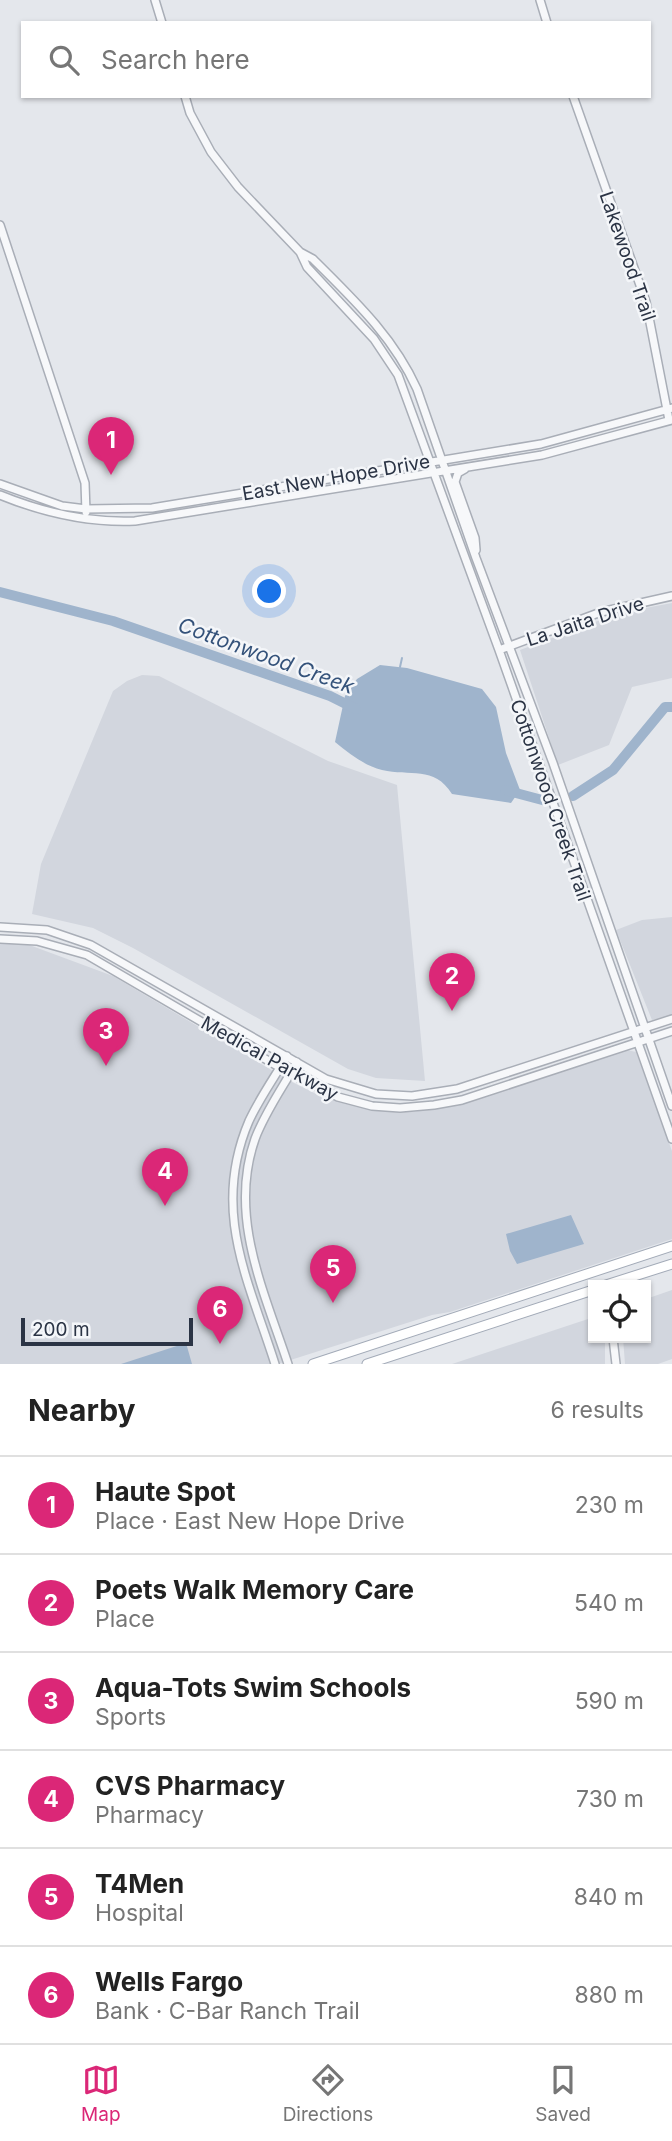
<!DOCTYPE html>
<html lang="en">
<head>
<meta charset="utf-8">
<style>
	body { margin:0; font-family:Inter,sans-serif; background:#f2f2f2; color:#222 }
	.controls { position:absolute; right:21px; bottom:21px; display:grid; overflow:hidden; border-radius:0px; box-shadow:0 2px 5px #0004 }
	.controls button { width:63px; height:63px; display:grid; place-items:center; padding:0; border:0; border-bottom:2px solid #e0e0e0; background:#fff; color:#222; font:35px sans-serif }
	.scale { position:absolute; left:21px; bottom:18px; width:172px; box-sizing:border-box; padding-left:7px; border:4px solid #2b3445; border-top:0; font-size:19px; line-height:24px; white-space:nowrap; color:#2b3445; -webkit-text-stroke:5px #f4f6f9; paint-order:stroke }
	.you { position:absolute; left:270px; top:592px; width:24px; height:24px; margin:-18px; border:5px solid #fff; border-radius:50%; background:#1a73e8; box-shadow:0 0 0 10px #1a73e833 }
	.badge { display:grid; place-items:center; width:46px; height:46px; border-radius:50%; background:#db2777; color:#fff; font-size:23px; font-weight:700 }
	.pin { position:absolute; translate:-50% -58px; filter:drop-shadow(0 2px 4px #0008) }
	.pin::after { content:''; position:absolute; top:37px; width:24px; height:21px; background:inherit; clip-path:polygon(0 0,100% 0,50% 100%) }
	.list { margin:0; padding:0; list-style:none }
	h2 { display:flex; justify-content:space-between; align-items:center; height:91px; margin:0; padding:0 28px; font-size:30px }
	h2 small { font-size:23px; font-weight:400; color:#767676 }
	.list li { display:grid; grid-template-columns:46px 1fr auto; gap:21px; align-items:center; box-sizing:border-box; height:98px; padding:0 28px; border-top:2px solid #e0e0e0 }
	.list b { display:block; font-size:26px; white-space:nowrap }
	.list p { margin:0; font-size:23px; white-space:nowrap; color:#767676 }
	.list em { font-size:23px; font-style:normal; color:#767676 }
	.icon { flex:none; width:38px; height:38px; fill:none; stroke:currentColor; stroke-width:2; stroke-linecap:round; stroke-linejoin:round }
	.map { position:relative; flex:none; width:672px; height:1364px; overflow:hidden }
	.search { position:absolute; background:#fff; box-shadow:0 2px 5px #0004; left:21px; right:21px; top:21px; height:77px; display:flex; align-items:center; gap:18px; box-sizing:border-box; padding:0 24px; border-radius:0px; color:#767676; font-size:26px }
	.sheet { height:679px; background:#fff }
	nav { display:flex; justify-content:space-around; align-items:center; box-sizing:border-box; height:98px; border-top:2px solid #e0e0e0; background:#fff; font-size:19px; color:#767676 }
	nav a { display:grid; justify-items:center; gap:4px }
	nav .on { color:#db2777 }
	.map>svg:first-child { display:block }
	.built { fill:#d2d6de }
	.water { fill:#9fb4cc }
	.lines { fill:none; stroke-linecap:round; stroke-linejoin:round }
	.stream { stroke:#9fb4cc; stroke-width:2 }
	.river { stroke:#9fb4cc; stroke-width:10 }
	.minor-casing { stroke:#a9aeb7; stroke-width:10 }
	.major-casing { stroke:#a3abb8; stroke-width:11 }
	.minor { stroke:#f7f8fa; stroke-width:7 }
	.major { stroke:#fff; stroke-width:9 }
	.labels { text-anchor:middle; stroke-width:5; stroke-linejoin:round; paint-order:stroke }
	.street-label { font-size:19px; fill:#2b3445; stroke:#f4f6f9 }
	.water-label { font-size:21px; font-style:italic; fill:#34527a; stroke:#f4f6f9 }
</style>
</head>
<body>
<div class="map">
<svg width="672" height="1364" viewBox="0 0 672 1364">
	<rect width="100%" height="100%" fill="#e4e7ec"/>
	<path class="built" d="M672,603V678L632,687L609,745L558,765L520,650L619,613Z
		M142,675L159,676L328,761L397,785L425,1081L376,1078L348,1069L133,948L93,928L32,914L41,864L113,691L127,681Z
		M672,917V1016L652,1020L616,930L642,920Z
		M24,943L113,976L290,1081L318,1095L371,1110L412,1112L454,1106L627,1050L636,1052L672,1151V1239L450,1312L432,1315L278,1364H0V944Z
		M672,1290V1359L658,1364H625L623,1338H646V1299Z
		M591,1318L593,1319V1338H605V1364H452Z"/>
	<path class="water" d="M380,665L407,668L482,689L496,707L506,753L520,790L511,803L452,794C434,765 410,777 382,770C363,765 350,754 335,742L345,696L357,679Z
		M571,1215L584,1244L517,1264L510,1251L506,1234Z
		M186,1343L192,1364H121Z"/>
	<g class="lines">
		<path class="stream" d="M400,667L402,658"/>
		<path class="river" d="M0,592L113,621L330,696L356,709
			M505,790L546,801
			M573,796L613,770L665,707H672"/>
		<defs>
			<path id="minor" d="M155,0L162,23
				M540,0L547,23
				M185,96L190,113L211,152L238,187L300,252L307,267L374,339L398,375L499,650L672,1139
				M573,96L646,302L669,420
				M0,225L85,483L86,512
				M300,252L313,259C353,299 393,336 417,389L476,558L553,763L672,1106
				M465,469L458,473L455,482L475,538L476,550
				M0,484L62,506L86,509L152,508L541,444L672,408
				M0,495C44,513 87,523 135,521L542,455L672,420
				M499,650L601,612L672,596
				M0,927L47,930L91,945L326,1079L376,1094L412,1096L457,1089L672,1019
				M0,939L37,941L87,955L291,1074L338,1097L372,1106L400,1108L434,1105L462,1100L672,1031
				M613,1338L616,1364
				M275,1364C248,1279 211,1210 249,1121C259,1099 274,1078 287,1056
				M288,1364C264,1291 228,1216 255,1139C265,1112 283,1087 297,1062"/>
			<path id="major" d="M606,1285L672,1264
				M313,1364L672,1246
				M367,1364L593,1290"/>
		</defs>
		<use href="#minor" class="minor-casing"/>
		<use href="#major" class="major-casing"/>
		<use href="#minor" class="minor"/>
		<use href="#major" class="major"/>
	</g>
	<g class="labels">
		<g class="street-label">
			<text transform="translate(628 256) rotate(71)" y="7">Lakewood Trail</text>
			<text transform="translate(336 477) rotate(-10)" y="7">East New Hope Drive</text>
			<text transform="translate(585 621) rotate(-18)" y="7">La Jaita Drive</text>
			<text transform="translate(551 800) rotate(71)" y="7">Cottonwood Creek Trail</text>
			<text transform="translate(270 1058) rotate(29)" y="7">Medical Parkway</text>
		</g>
		<g class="water-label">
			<text transform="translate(266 656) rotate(20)" y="7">Cottonwood Creek</text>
		</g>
	</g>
</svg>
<div class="controls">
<button><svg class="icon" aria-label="locate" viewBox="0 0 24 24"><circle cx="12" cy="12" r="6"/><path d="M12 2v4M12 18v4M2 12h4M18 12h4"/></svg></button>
</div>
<div class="scale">200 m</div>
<div class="you"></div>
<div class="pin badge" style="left:111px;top:475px">1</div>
<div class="pin badge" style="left:452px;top:1011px">2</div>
<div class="pin badge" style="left:106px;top:1066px">3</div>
<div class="pin badge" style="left:165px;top:1206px">4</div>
<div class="pin badge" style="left:333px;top:1303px">5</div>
<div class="pin badge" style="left:220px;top:1344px">6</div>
<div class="search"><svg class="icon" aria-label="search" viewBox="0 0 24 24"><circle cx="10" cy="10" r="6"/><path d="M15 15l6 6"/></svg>Search here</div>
</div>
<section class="sheet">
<h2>Nearby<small>6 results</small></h2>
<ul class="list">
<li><span class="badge">1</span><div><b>Haute Spot</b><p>Place · East New Hope Drive</p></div><em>230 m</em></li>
<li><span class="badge">2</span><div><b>Poets Walk Memory Care</b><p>Place</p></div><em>540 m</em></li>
<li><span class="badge">3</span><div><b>Aqua-Tots Swim Schools</b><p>Sports</p></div><em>590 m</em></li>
<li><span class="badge">4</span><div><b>CVS Pharmacy</b><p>Pharmacy</p></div><em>730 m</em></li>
<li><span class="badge">5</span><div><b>T4Men</b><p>Hospital</p></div><em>840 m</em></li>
<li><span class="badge">6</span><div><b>Wells Fargo</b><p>Bank · C-Bar Ranch Trail</p></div><em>880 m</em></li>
</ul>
</section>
<nav>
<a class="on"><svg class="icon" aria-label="map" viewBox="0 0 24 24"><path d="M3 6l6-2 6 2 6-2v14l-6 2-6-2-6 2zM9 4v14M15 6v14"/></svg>Map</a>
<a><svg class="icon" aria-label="directions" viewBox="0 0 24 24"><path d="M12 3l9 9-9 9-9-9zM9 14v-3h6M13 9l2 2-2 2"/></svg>Directions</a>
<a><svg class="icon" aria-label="saved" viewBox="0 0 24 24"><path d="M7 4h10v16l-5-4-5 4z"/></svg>Saved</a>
</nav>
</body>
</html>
